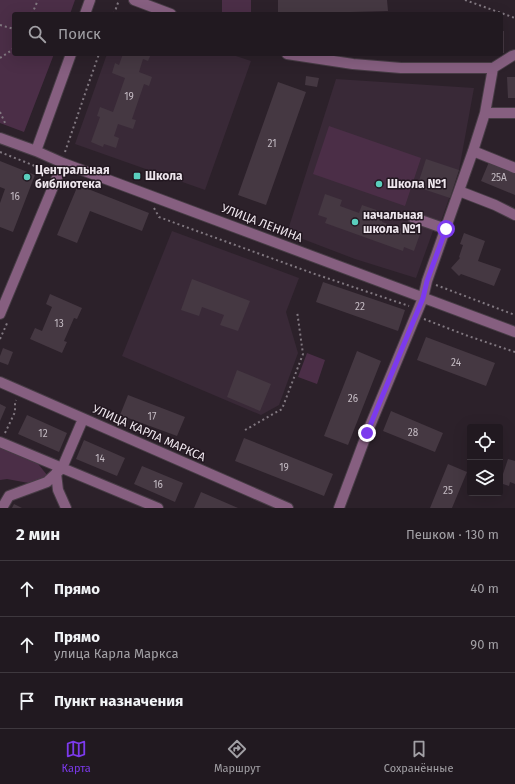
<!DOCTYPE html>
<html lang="ru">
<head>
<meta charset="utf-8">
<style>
	body { margin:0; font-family:"Fira Sans",sans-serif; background:#2d262d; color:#f1f3f6 }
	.controls { position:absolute; right:12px; bottom:12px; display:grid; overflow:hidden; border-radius:4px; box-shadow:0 4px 16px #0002 }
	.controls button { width:36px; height:36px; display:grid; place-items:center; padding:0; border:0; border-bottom:1px solid #3e383e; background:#211920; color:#f1f3f6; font:20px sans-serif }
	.stop { position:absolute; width:12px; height:12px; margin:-9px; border:3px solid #7c3aed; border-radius:50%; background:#fff }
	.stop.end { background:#7c3aed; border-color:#fff; box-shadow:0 1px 4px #0008 }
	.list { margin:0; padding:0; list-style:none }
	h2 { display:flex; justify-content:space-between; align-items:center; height:52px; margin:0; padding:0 16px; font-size:17px }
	h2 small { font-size:13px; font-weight:400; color:#a2a0a5 }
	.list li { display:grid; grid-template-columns:26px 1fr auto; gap:12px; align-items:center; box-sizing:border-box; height:56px; padding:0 16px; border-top:1px solid #3e383e }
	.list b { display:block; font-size:15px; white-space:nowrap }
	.list p { margin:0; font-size:13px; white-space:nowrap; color:#a2a0a5 }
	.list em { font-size:13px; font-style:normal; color:#a2a0a5 }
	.icon { flex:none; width:22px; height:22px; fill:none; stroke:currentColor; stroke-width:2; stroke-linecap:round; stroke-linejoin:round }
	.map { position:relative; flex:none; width:515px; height:508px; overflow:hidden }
	.search { position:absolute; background:#211920; box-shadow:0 4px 16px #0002; left:12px; right:12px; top:12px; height:44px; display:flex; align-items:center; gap:10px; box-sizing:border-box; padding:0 14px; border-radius:4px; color:#a2a0a5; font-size:15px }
	.sheet { height:220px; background:#211920 }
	nav { display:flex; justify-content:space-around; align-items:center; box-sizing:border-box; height:56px; border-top:1px solid #3e383e; background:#211920; font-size:11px; color:#a2a0a5 }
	nav a { display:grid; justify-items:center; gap:2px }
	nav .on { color:#7c3aed }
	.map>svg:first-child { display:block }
	.built { fill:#392937 }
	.green { fill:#4b2e47 }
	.building { fill:#453842 }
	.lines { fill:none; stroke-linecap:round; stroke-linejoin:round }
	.minor-casing { stroke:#473c45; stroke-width:12 }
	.path { stroke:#817880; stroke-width:2; stroke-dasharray:2 3; stroke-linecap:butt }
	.minor { stroke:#865f80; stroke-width:10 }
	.route { stroke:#7c3aed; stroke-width:5 }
	.poi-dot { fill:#5acebd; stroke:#221720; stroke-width:1.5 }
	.labels { text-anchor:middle; stroke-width:3; stroke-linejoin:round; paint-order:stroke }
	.number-label { font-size:10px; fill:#c3bac2 }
	.poi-label { font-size:12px; font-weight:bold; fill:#ede5ec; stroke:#221720; text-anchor:start }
	.street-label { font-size:12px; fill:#ede5ec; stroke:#221720 }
</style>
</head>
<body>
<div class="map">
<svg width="515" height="508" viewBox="0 0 515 508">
	<rect width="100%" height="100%" fill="#2c212a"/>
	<path class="built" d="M107,54H230L251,61L205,190L75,144Z
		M336,79L474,88L459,170L439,227L437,232L433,231L416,278L355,259L287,233Z
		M172,231L299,278L286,312L298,353L279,405L261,415L122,356Z"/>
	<path class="green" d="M0,0H75L70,14H14V54H54L24,132L0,123Z
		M222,0H251V14H222Z
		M329,126L421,158L405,206L313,174Z
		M307,353L325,360L317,384L298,377Z
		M0,445L35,460L47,475L34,484L7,479L0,480Z"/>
	<path class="building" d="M278,0H387L388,11L278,14Z
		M501,31H504V53H501Z
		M123,54H151L148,61L143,59L139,72L152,77L149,86L144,84L132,119L136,120L133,129L118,124L114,136L119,138L116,148L104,144L103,147L91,142L100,117L97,116L100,107L113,112L125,78L112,73L115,63L119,65Z
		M395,54H420V55L395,56Z
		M306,76L319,78L317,87L305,85Z
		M507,77H515V98H508Z
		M278,82L306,92L266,205L238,195Z
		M426,159L459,170L450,198L417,187Z
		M0,161L35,175L13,232L0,227V203L5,189L0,187Z
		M489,162L515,172V195L481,181Z
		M78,185L149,213L142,231L90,211L77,243L57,235Z
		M325,194L342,200L340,206L359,213L362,205L385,213L382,222L403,229L405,225L421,231L414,251L404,247L403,251L325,223L327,218L318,215Z
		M464,233L485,241L478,261L501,269L494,286L461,274L459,276L451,268L460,258L459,257L463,245L460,244Z
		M192,279L250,301L238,331L220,325L224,315L202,307L199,316L181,310Z
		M323,282L405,310L398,331L316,302Z
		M50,294L82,308L77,319L74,318L64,341L67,342L62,353L30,339L35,328L42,331L52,307L46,304Z
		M426,337L495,363L486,386L417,360Z
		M3,348L13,352L8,365L0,362V356Z
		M357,351L381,361L348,445L324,436Z
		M237,370L271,384L260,411L227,397Z
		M128,395L185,417L177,436L120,415Z
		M0,404L6,407L0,421Z
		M391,411L443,433L435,452L383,431Z
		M27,415L67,433L59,452L18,434Z
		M244,438L333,474L324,496L235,461Z
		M84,440L125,458L117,476L76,459Z
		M508,459L515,461V484L510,482L509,486L500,483Z
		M448,464L467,472L452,508H430Z
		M142,466L183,483L175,502L134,484Z
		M201,492L238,508H194Z
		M14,504L22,508H12Z"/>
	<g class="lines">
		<defs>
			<path id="minor" d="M134,0L171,14
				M85,14L90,0
				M287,54L353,64L401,68H493L485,113H515
				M493,68L512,56L515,55
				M0,138L36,151L63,163L515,332
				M36,151L71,54
				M473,151L515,168
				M459,191L495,205L515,215
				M412,217L446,229
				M0,314L63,163
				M0,382L288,508
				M0,442L158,508
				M56,473L58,490L66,508
				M2,508L9,496L47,482L62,468L83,419
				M339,508L367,433L423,298L427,281L473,151L485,113"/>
		</defs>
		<use href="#minor" class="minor-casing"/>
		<path class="path" d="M465,0L515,18
			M32,14L38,0
			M114,14L119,0
			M0,25L14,29
			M0,58L12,50L14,47
			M0,112L6,125
			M0,152L50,172
			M65,152L87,88L99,54
			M154,208L159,217L175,223L312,273L409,306
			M436,285L515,315
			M424,319L468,336L515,352
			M0,339L8,321
			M245,430L282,409L303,354L297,311
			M5,433L15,412V403L16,400"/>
		<use href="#minor" class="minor"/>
	</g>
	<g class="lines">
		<path class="route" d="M367,433L423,298L427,281L446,229"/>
	</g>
	<g class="poi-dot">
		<rect x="133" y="172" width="8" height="8" rx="2"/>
		<circle cx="27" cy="177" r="4"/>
		<circle cx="379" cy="184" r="4"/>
		<circle cx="355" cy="222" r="4"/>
	</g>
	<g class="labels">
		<g class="number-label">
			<text x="129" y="100">19</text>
			<text x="272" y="147">21</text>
			<text x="499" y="181">25А</text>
			<text x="15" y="200">16</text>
			<text x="360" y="310">22</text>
			<text x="59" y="327">13</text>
			<text x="456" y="366">24</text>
			<text x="353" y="402">26</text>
			<text x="152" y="420">17</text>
			<text x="413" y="436">28</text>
			<text x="43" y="437">12</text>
			<text x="100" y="462">14</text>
			<text x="284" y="471">19</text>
			<text x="158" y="488">16</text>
			<text x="448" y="494">25</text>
		</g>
		<g class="poi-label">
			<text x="35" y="174">Центральная<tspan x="35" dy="14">библиотека</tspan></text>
			<text x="145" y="180">Школа</text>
			<text x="387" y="188">Школа №1</text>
			<text x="363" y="219">начальная<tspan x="363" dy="14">школа №1</tspan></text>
		</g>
		<g class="street-label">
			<text transform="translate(262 223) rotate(21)" y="4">УЛИЦА ЛЕНИНА</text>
			<text transform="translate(149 433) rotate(24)" y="4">УЛИЦА КАРЛА МАРКСА</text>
		</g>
	</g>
</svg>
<div class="controls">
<button><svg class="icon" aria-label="locate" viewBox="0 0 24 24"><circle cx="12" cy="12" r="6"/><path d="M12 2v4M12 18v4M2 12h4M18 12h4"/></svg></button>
<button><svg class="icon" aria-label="layers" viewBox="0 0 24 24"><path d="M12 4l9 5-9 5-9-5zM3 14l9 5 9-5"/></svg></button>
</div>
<div class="stop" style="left:446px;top:229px"></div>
<div class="stop end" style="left:367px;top:433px"></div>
<div class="search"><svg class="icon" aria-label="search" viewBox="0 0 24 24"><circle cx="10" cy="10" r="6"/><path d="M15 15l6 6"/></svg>Поиск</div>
</div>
<section class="sheet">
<h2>2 мин<small>Пешком · 130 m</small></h2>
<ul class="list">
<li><svg class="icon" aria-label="ahead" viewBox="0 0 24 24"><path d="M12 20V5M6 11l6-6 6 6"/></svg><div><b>Прямо</b></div><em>40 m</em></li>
<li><svg class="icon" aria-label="ahead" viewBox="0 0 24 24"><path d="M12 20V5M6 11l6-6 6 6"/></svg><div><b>Прямо</b><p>улица Карла Маркса</p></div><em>90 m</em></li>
<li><svg class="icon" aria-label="arrive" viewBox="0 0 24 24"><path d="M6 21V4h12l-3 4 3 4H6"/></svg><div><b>Пункт назначения</b></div></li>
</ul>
</section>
<nav>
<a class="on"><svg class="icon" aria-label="map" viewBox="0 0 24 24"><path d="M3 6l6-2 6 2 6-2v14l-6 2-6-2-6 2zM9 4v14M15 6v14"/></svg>Карта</a>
<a><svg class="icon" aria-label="directions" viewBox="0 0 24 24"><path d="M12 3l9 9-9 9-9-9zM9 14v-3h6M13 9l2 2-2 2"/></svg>Маршрут</a>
<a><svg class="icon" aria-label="saved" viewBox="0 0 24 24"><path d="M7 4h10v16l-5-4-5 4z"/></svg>Сохранённые</a>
</nav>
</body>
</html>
